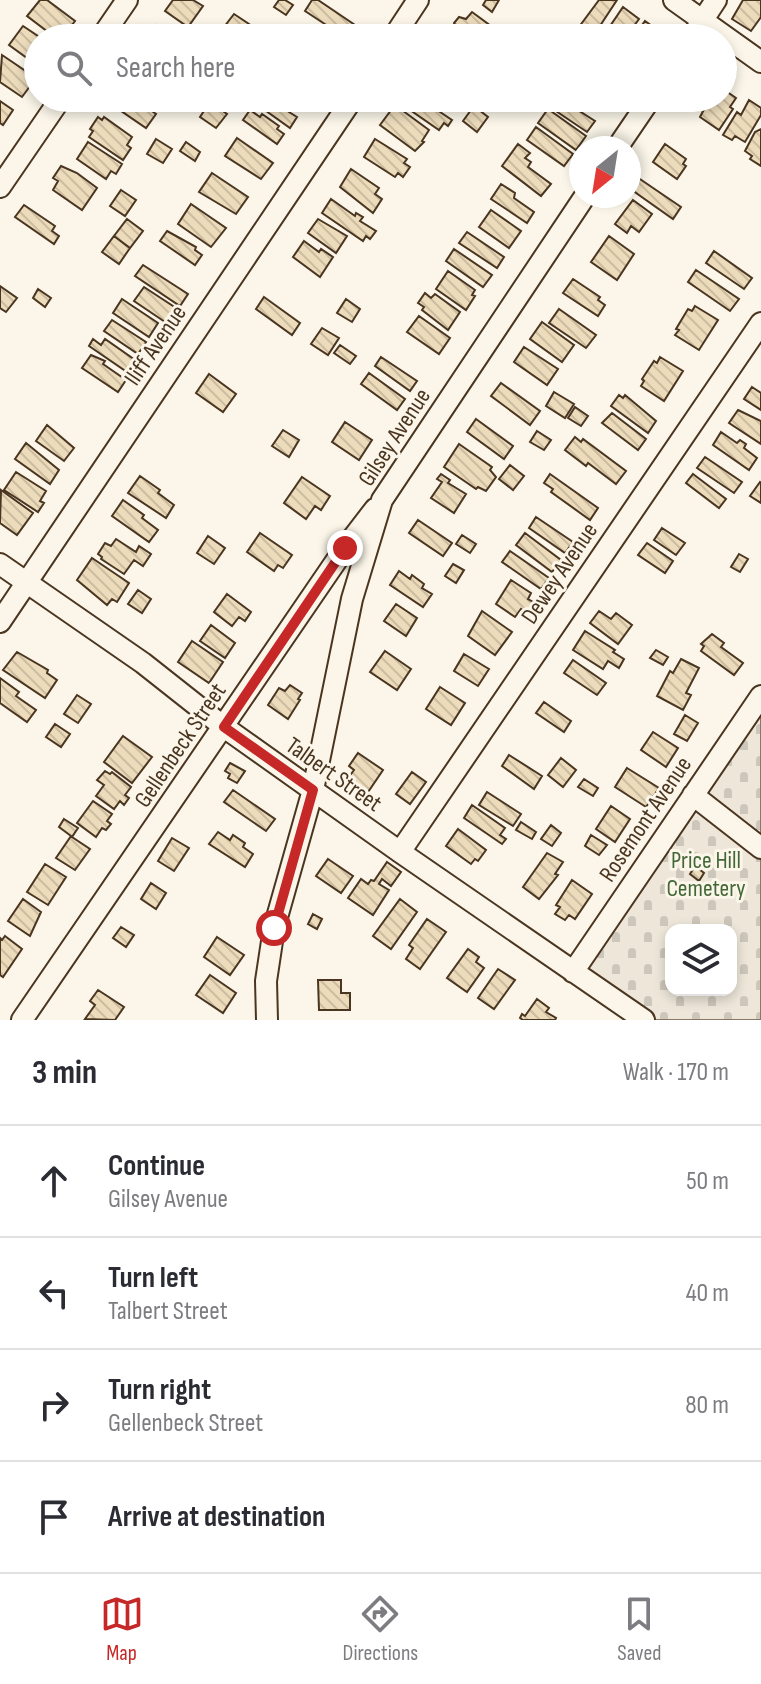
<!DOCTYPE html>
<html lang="en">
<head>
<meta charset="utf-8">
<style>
	body { margin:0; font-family:"Sofia Sans Condensed",sans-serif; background:#f7f7f7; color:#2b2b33 }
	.controls { position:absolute; right:24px; bottom:24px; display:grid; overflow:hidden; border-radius:16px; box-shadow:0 4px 12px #0003 }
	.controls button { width:72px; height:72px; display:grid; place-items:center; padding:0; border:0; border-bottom:2px solid #e1e1e2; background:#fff; color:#2b2b33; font:40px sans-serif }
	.compass { position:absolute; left:569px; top:136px; width:72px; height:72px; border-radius:50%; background:#fff; box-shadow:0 4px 12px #0003; rotate:210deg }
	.stop { position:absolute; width:24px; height:24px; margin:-18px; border:6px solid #c62828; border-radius:50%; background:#fff }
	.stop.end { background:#c62828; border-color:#fff; box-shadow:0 2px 8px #0008 }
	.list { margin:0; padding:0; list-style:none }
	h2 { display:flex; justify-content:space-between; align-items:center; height:104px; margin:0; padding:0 32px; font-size:34px }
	h2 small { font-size:26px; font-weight:400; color:#7c7c81 }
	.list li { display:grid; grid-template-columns:52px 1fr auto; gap:24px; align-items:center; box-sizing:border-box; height:112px; padding:0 32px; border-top:2px solid #e1e1e2 }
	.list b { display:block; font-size:30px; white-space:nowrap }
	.list p { margin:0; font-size:26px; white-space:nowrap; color:#7c7c81 }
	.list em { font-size:26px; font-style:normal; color:#7c7c81 }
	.icon { flex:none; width:44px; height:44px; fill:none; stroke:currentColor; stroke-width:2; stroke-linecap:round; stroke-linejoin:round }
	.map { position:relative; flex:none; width:761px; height:1020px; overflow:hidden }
	.search { position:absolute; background:#fff; box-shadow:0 4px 12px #0003; left:24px; right:24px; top:24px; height:88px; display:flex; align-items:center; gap:20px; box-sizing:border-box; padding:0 28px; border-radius:44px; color:#7c7c81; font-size:30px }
	.sheet { height:552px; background:#fff }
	nav { display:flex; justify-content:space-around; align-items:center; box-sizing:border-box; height:112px; border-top:2px solid #e1e1e2; background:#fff; font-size:22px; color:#7c7c81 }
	nav a { display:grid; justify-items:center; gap:4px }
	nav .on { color:#c62828 }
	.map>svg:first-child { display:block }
	.cemetery { fill:url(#cemetery-stones); stroke:#887966; stroke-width:2; fill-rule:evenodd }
	.building { fill:url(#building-back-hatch); stroke:#4a3520; stroke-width:2 }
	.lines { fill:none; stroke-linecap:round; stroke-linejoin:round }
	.minor-casing { stroke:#4a3520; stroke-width:24 }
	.minor { stroke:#fbf6e9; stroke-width:20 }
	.route { stroke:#c62828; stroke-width:10 }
	.labels { text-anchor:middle; stroke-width:6; stroke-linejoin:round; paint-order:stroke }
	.street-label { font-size:24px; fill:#4a3520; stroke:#fbf6e9 }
	.park-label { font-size:24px; fill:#436837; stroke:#fbf6e9 }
</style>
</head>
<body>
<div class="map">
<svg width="761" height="1020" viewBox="0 0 761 1020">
	<defs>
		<pattern id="cemetery-stones" width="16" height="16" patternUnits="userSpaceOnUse" patternTransform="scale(2)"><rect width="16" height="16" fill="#ede6d9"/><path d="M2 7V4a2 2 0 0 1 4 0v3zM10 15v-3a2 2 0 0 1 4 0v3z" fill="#cdc6ba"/></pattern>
		<pattern id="building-back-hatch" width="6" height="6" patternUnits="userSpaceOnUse" patternTransform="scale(2)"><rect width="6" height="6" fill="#ecdcbc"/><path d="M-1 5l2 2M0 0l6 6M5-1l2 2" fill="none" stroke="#ccbda1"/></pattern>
	</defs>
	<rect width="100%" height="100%" fill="#fbf6e9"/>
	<path class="cemetery" d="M761,696V1020H643L573,972ZM671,930H731V990H671Z"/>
	<path class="building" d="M40,0H47L75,21L62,38H56L27,16Z
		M173,0H193L203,6L188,27L165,11Z
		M279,0H285L293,5L286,15L274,7Z
		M312,0H318L355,25L346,38L305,11Z
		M486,0H499L492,12L483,5Z
		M599,0H617L592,38H587L576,31Z
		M743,0H761V17L751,31L732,19Z
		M623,7L639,19L625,38H602Z
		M472,12L495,29L490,35L494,38L454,36L459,30L454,23L459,17L466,19Z
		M234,14L249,24L239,38L224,27Z
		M645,21L662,33L659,38H633Z
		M156,25L176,38H147Z
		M23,26L41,38H38V66L9,45Z
		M2,55L36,78L22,97L0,82Z
		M723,89L736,98L730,107L733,109L719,130L700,117L710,98H723Z
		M109,98H134L156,114L146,128L111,104Z
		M259,98H276L291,109L289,112L297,117L290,128L255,103Z
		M403,98H419L452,120L448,126L444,123L439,130L400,103Z
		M561,98L574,99L570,105L595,121L587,132L553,109Z
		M749,100L761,108V115L745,142L735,136L732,140L723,135L737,112L741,115Z
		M0,101L13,110L3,125L0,123Z
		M210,102L227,114L216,128L200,117Z
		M395,105L429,130L422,141L424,142L415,151L380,125Z
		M474,106L488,117L477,132L463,121Z
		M548,109L586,136L576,150L538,123Z
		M250,110L260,117L262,114L279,126L277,129L284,134L277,144L243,120Z
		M98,117L102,120L104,117L132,137L127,145L131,148L123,160L89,137L93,131L90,129Z
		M536,127L573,154L564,166L527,140Z
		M761,129V166L750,159L752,156L745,151L755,132Z
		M237,138L273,163L261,179L225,156Z
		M156,139L172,149L163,163L147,154Z
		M375,139L407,159L404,163L410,167L403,177L398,173L395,177L364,157Z
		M88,142L122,164L116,174L111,171L106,179L77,159Z
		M186,142L200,152L195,161L180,151Z
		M518,144L530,153L525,158L531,162L528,167L551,184L541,196L502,166Z
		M665,144L686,159L683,164L686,166L677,179L653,162Z
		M61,166L77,173L97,188L82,210L53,190L58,181L53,178Z
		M351,169L379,188L375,194L382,199L373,213L340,187Z
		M212,173L248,197L236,214L199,192Z
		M634,175L681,207L673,219L629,188V182Z
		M501,184L515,193L514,198L534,212L527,223L491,199Z
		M121,190L136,200L125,216L110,206Z
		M331,199L355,216L356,213L363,217L360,221L376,231L370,239L366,236L363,241L322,213Z
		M633,200L652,214L639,232L631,226L627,233L615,224Z
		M191,204L226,228L211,247L178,224Z
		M24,205L55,226L52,231L59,236L54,244L15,217Z
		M491,210L521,231L509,248L479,227Z
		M127,219L143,231L130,248L114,236Z
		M318,219L347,236L336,253L308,233Z
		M167,231L196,247L195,250L202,255L195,265L160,241Z
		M467,232L504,257L497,268L459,243Z
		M114,236L130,248L119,264L102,252Z
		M609,236L634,254L617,280L591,262Z
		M304,241L319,252L321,249L333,257L320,277L293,257Z
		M454,249L492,275L483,287L446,261Z
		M714,251L752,278L744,289L706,263Z
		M143,265L188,294L180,306L135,276Z
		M696,270L739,299L730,311L688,282Z
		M448,271L475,290L472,295L475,296L466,310L436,289Z
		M573,279L600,297L598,300L605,305L598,316L563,293Z
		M0,286L17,298L6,312L0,308Z
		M144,287L176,308L165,322L134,301Z
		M38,289L51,298L45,307L33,298Z
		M425,293L431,298L435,294L460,312L448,330L422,310L424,307L418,303Z
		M264,297L300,323L292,335L256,309Z
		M122,299L158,323L149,337L113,313Z
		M346,299L360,309L352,322L337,313Z
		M695,306L718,320L699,350L675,335L679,330L676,329L688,309L692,311Z
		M559,309L596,335L586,348L549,323Z
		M419,316L450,338L439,354L407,332Z
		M112,320L146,342L138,354L104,331Z
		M542,322L574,345L562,362L530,339Z
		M322,328L339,338L328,355L311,344Z
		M93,339L101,345L105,339L138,362L130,374L89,346Z
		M340,345L356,356L350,364L334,353Z
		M524,347L558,369L547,385L514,362Z
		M91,355L105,361L103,364L126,380L118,392L82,368Z
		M381,357L417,381L410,391L375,366Z
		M660,357L683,371L664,401L641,386L644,381L642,379L654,361L657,363Z
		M369,373L405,399L397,410L361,384Z
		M209,374L236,394L223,412L196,393Z
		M501,383L540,411L530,425L491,396Z
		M752,387L761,393V410L744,399Z
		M554,392L574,404L565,418L546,406Z
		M619,395L623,398L625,395L656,421L648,433L611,406Z
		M575,407L588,416L581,426L568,418Z
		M738,410L761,421V444L729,423Z
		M612,413L646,439L638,450L602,423Z
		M476,419L513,446L504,459L467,432Z
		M345,422L372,440L359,460L332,442Z
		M47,425L74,448L64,461L36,441Z
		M283,430L299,440L289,457L272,446Z
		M537,431L551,440L544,450L530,442Z
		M721,432L737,443L740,440L746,444L744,448L757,458L749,470L713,445Z
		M575,437L581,442L583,439L626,471L616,484L588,463L586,466L565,450Z
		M26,443L59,470L50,484L15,459Z
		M459,444L492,467L490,470L496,477L486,491L478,487L476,489L444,467Z
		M705,457L742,482L734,493L697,468Z
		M510,465L524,476L513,490L499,479Z
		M16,472L46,491L40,501L44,503L38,512L4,490Z
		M441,474L450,480L448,483L466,494L454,513L431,498L442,482L437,479Z
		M550,474L598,508L590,520L551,492L553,489L544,483Z
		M693,474L726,499L719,508L686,483Z
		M140,476L160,490L158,493L174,505L166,518L128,493Z
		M302,477L330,496L321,510L315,506L306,519L284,503Z
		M760,482L761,483V503L750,496Z
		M1,490L33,513L17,535L0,523Z
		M123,500L144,515L142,518L158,530L149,542L112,516Z
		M536,517L573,542L565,553L529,528Z
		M418,520L452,543L443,556L409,533Z
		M662,528L685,543L676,555L654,540Z
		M260,533L292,555L283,568L278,565L274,571L247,552Z
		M525,533L561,560L552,572L516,545Z
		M462,535L476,544L470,553L456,544Z
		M208,536L225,548L214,564L197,553Z
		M116,539L136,552L139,546L151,554L143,566L134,560L124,574L101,559L102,557L98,554L105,543L111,546Z
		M647,543L673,561L665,573L638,555Z
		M510,551L549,578L541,589L502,562Z
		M739,554L748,559L740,572L731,567Z
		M92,558L129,583L117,602L112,599L107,605L77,580Z
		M453,564L464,570L456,583L445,576Z
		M399,571L410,579L412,575L424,584L422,588L432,594L423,607L390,585Z
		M511,580L531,593L528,599L535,603L528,614L521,609L515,617L496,604Z
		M138,590L151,599L142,613L128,604Z
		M227,594L251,612L245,621L239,617L232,626L214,612Z
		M396,604L417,618L406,636L384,621Z
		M482,611L512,632L495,655L468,636Z
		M599,611L611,619L616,613L632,625L618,644L590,623Z
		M211,625L235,643L225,658L200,641Z
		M585,631L615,650L613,652L624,659L619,668L608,661L603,669L573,650Z
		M712,634L724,643L721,647L743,663L734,675L701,651L704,646L701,644Z
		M192,641L223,662L209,683L178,662Z
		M656,650L668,657L663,665L650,658Z
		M385,651L411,669L397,690L370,672Z
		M17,652L48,670L47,673L57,680L45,698L3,670Z
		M464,654L489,669L478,686L454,671Z
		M681,659L699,668L686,693L691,695L683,710L657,696L670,671L673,673Z
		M573,660L606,683L597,695L564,673Z
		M0,678L19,692L16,696L36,710L27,722L0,703Z
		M290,685L302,693L298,699L300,700L288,719L268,705L279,688L285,691Z
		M440,687L465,703L451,725L426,709Z
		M77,695L91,704L78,723L64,714Z
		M544,702L571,721L564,732L536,713Z
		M685,715L698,723L687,741L674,734Z
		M55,724L70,734L61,747L46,737Z
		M653,732L678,748L666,767L641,750Z
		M123,736L152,757L132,783L104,762Z
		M358,753L383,770L366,795L346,781L354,770L349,766Z
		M509,755L542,776L534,789L502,766Z
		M561,758L576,770L563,787L548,775Z
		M230,763L245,771L237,783L228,778L230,774L225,771Z
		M627,768L659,788L646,807L615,787Z
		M105,771L110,774L112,772L131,787L125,795L129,798L124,805L120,801L114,809L96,796L104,785L97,780Z
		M412,772L426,782L410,804L396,794Z
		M584,779L598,788L593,796L578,787Z
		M233,790L275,819L266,831L224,802Z
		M487,792L521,814L513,826L479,805Z
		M93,801L112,814L107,821L111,824L106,830L102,828L96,837L77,823Z
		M472,805L505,828L500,835L506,839L502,844L464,818Z
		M611,806L630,819L615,842L596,829Z
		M64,819L78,828L72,837L90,849L75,870L56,858L71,836L59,827Z
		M521,822L536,832L532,839L516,830Z
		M551,825L561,833L552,846L541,839Z
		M458,829L486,850L478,861L475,859L471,864L446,846Z
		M218,832L230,840L233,835L245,843L243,847L253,854L245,867L209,844Z
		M591,835L607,845L599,855L585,846Z
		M172,838L189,848L174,871L158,861Z
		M547,853L563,862L555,874L558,875L539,899L523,887Z
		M328,859L353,876L341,893L316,876Z
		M387,862L401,872L391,886L382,879L379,884L389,890L373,915L348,898L361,879L368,884L371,880L374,881Z
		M45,864L66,877L48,905L27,892Z
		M695,866L704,873L699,881L690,874Z
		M572,880L592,894L575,919L569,915L565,920L555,914L560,907L556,905Z
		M151,883L166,893L156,909L141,899Z
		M23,899L41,912L30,936L8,921Z
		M400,899L417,912L391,949L373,936Z
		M313,914L322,919L317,929L308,924Z
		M427,919L446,932L420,969L406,959L413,948L409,945Z
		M121,927L134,935L126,947L113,938Z
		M5,936L22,949L3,977L0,975V938L2,940Z
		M217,937L244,955L230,975L204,957Z
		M468,949L479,957L476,962L484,968L467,992L447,978Z
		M498,969L515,980L494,1009L478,998Z
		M210,975L236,993L223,1013L196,995Z
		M318,980H341V993H350V1010H319Z
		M98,990L124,1007L115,1020L85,1019L95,1005L90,1001Z
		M537,999L549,1008L546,1012L556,1018L555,1020H523L520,1018L522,1014L525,1016Z"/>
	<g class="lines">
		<defs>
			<path id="minor" d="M674,0L761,62
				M101,38L127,0
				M393,38L418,0
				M691,38L716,0
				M617,148L651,98
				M0,187L61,98
				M0,564L143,663L224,727L400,852L644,1020
				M0,622L353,98
				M693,795L761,848
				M400,852L761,323
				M573,972L761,696
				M22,1020L345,548L375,509
				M267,1020L266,981L274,928L313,790L352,599L382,500L585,196"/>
		</defs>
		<use href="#minor" class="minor-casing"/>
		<use href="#minor" class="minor"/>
	</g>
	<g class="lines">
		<path class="route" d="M274,928L313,790L224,727L345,548"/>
	</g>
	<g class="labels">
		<g class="street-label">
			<text transform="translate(155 345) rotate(-56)" y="8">Iliff Avenue</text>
			<text transform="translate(394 437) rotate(-57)" y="8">Gilsey Avenue</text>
			<text transform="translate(559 573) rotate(-56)" y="8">Dewey Avenue</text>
			<text transform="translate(180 745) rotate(-56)" y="8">Gellenbeck Street</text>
			<text transform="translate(334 774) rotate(35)" y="8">Talbert Street</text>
			<text transform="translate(645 819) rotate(-56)" y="8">Rosemont Avenue</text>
		</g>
		<g class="park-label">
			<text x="706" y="868">Price Hill<tspan x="706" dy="28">Cemetery</tspan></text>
		</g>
	</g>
</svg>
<div class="controls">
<button><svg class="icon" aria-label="layers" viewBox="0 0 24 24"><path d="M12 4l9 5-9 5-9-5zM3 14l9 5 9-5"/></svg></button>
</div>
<svg class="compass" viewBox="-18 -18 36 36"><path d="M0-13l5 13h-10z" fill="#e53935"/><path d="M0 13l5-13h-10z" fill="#7c7c81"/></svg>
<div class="stop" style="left:274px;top:928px"></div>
<div class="stop end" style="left:345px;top:548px"></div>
<div class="search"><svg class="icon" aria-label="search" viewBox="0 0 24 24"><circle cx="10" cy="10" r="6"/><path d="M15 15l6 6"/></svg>Search here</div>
</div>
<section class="sheet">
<h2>3 min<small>Walk · 170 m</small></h2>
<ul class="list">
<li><svg class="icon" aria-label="ahead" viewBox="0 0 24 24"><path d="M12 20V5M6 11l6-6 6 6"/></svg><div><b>Continue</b><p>Gilsey Avenue</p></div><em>50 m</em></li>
<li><svg class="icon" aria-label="left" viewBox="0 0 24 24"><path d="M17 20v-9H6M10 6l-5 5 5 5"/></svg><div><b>Turn left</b><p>Talbert Street</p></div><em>40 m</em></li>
<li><svg class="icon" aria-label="right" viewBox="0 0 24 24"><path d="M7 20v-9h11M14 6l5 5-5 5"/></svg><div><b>Turn right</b><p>Gellenbeck Street</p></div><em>80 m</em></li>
<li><svg class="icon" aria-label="arrive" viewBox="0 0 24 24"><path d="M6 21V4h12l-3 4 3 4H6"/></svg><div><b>Arrive at destination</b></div></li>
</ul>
</section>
<nav>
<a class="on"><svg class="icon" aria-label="map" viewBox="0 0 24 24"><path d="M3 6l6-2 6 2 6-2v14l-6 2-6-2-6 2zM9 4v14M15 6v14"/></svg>Map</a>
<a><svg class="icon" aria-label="directions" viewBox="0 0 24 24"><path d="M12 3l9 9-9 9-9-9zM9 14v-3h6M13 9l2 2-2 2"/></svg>Directions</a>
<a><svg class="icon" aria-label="saved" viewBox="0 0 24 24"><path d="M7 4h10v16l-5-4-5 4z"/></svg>Saved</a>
</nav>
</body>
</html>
